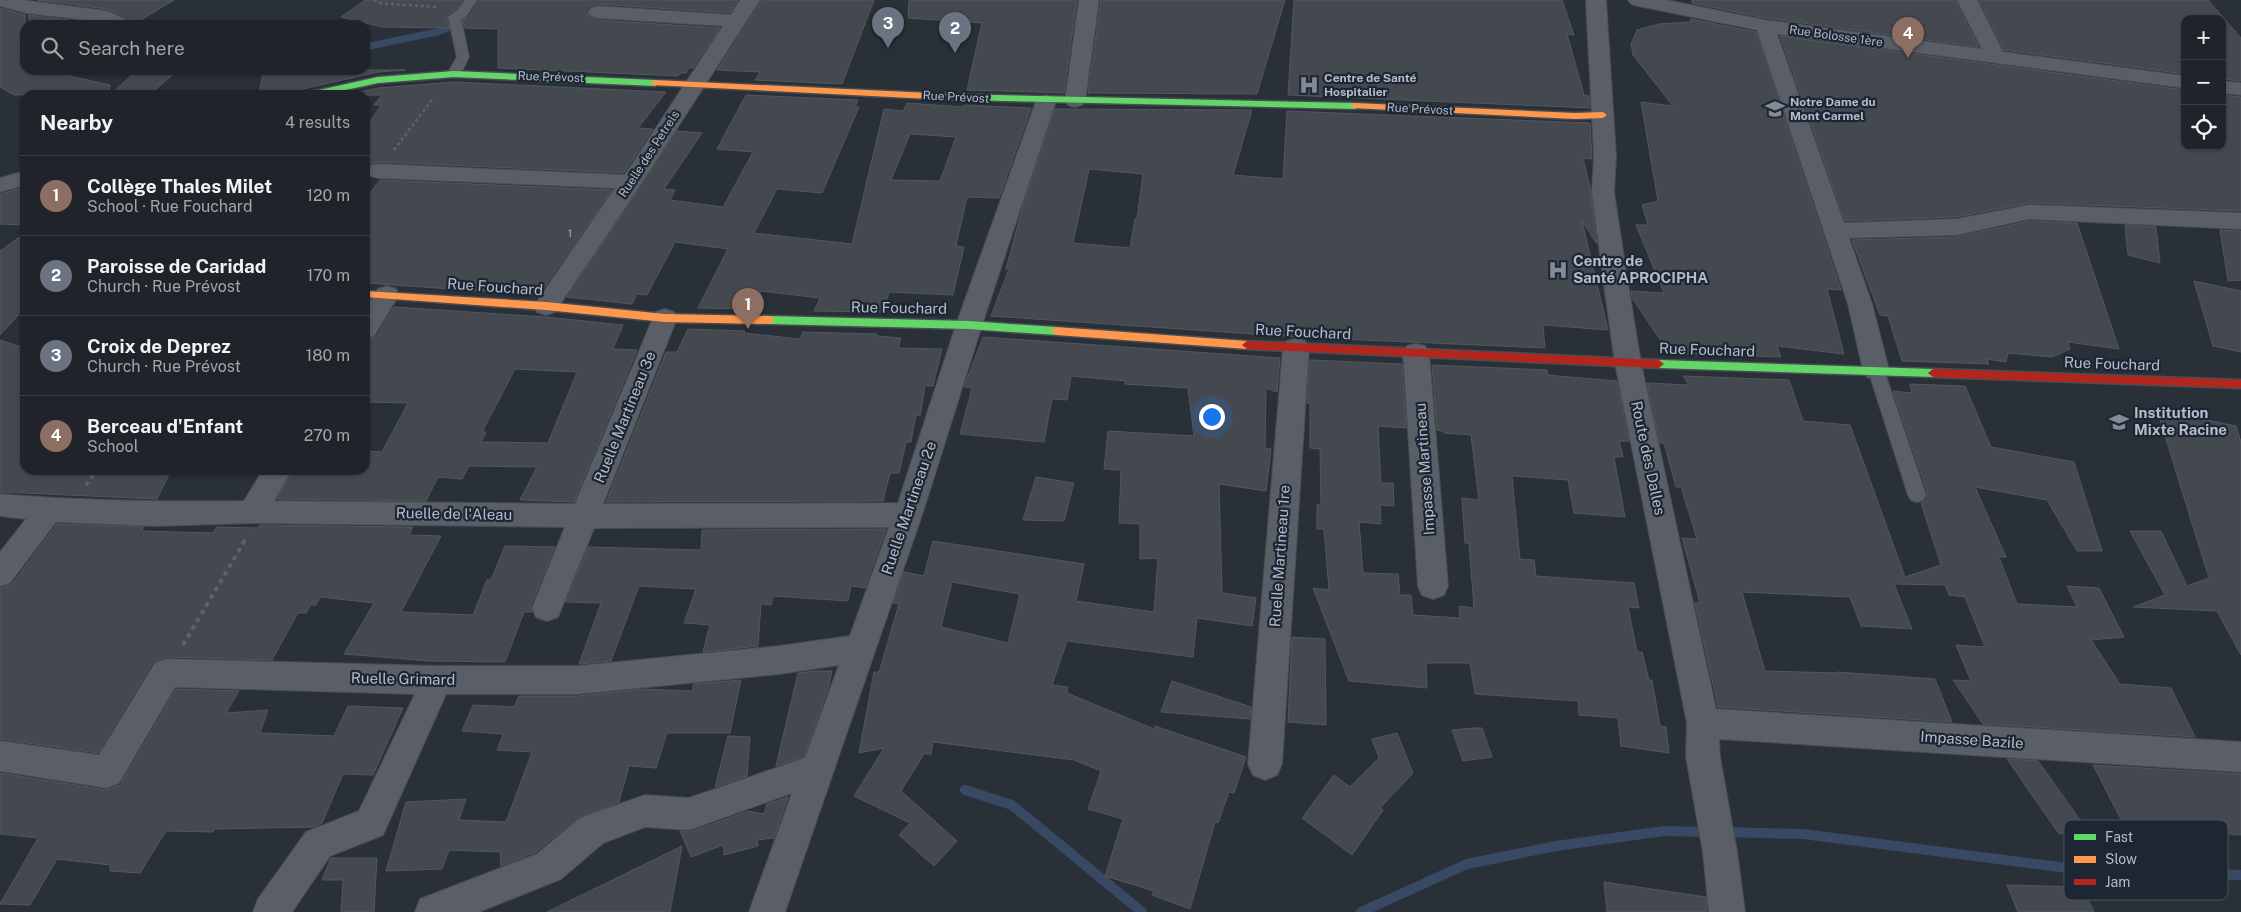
<!DOCTYPE html>
<html lang="en">
<head>
<meta charset="utf-8">
<style>
	body { margin:0; font-family:"Public Sans",sans-serif; background:#2d3036; color:#f1f3f6 }
	.controls { position:absolute; right:15px; top:15px; display:grid; overflow:hidden; border-radius:10px; box-shadow:0 1px 4px #0004 }
	.controls button { width:45px; height:45px; display:grid; place-items:center; padding:0; border:0; border-bottom:1px solid #3d4147; background:#20242a; color:#f1f3f6; font:25px sans-serif }
	.you { position:absolute; left:1211px; top:416px; width:18px; height:18px; margin:-12px; border:4px solid #fff; border-radius:50%; background:#1a73e8; box-shadow:0 0 0 8px #1a73e833 }
	.badge { display:grid; place-items:center; width:32px; height:32px; border-radius:50%; background:#2563eb; color:#fff; font-size:16px; font-weight:700 }
	.pin { position:absolute; translate:-50% -41px; filter:drop-shadow(0 1px 2px #0008) }
	.pin::after { content:''; position:absolute; top:26px; width:18px; height:15px; background:inherit; clip-path:polygon(0 0,100% 0,50% 100%) }
	.list { margin:0; padding:0; list-style:none }
	h2 { display:flex; justify-content:space-between; align-items:center; height:65px; margin:0; padding:0 20px; font-size:21px }
	h2 small { font-size:16px; font-weight:400; color:#a2a4a8 }
	.list li { display:grid; grid-template-columns:32px 1fr auto; gap:15px; align-items:center; box-sizing:border-box; height:80px; padding:0 20px; border-top:1px solid #3d4147 }
	.list b { display:block; font-size:19px; white-space:nowrap }
	.list p { margin:0; font-size:16px; white-space:nowrap; color:#a2a4a8 }
	.list em { font-size:16px; font-style:normal; color:#a2a4a8 }
	.icon { flex:none; width:28px; height:28px; fill:none; stroke:currentColor; stroke-width:2; stroke-linecap:round; stroke-linejoin:round }
	.map { position:relative; flex:none; width:2241px; height:912px; overflow:hidden }
	.search { position:absolute; background:#20242a; box-shadow:0 1px 4px #0004; left:20px; top:20px; width:350px; height:55px; display:flex; align-items:center; gap:12px; box-sizing:border-box; padding:0 18px; border-radius:15px; color:#a2a4a8; font-size:19px }
	.panel { position:absolute; background:#20242a; box-shadow:0 1px 4px #0004; left:20px; top:90px; width:350px; height:385px; border-radius:15px }
	.map>svg:first-child { display:block }
	.lines { fill:none; stroke-linecap:round; stroke-linejoin:round }
	.stream-far1 { stroke:#384963; stroke-width:7 }
	.stream { stroke:#384963; stroke-width:10 }
	.building { fill:#444950; stroke:#52575f; fill-rule:evenodd }
	.lane-casing { stroke:#484c53; stroke-width:2 }
	.street-casing { stroke:#484c53; stroke-width:2 }
	.fast-casing { stroke:#484c53; stroke-width:3 }
	.slow-casing { stroke:#484c53; stroke-width:3 }
	.jam-casing { stroke:#484c53; stroke-width:3 }
	.path-far2 { stroke:#5d636a; stroke-width:2.5; stroke-dasharray:3 3; stroke-linecap:butt }
	.path-far1 { stroke:#5d636a; stroke-width:3; stroke-dasharray:4 4; stroke-linecap:butt }
	.path { stroke:#5d636a; stroke-width:4; stroke-dasharray:4.5 4.5; stroke-linecap:butt }
	.lane { fill:#5a5e66; fill-rule:evenodd }
	.street { fill:#5a5e66; fill-rule:evenodd }
	.fast { fill:#63d668; fill-rule:evenodd }
	.slow { fill:#ff974d; fill-rule:evenodd }
	.jam { fill:#b3261e; fill-rule:evenodd }
	.labels { text-anchor:middle; stroke-width:4.5; stroke-linejoin:round; paint-order:stroke }
	.far-street-label { font-size:12px; fill:#b4bcc9; stroke:#1d2633 }
	.far-poi-label { font-size:12px; font-weight:bold; fill:#b4bcc9; stroke:#1d2633; text-anchor:start }
	.number-label { font-size:12px; fill:#989fab }
	.poi-label { font-size:15px; font-weight:bold; fill:#b4bcc9; stroke:#1d2633; text-anchor:start }
	.street-label { font-size:15px; fill:#b4bcc9; stroke:#1d2633 }
	.key { fill:#1d2633; stroke:#4a5360; stroke-width:1 }
	.key-label { font-size:14px; fill:#b4bcc9 }
</style>
</head>
<body>
<div class="map">
<svg width="2241" height="912" viewBox="0 0 2241 912">
	<rect width="100%" height="100%" fill="#2a3038"/>
	<g class="lines">
		<path class="stream-far1" d="M365,47L437,32L474,19"/>
		<path class="stream" d="M965,790L1012,805L1142,912
			M1723,832L1803,834L2083,870L2241,875
			M1361,912L1467,864L1556,846L1664,831L1710,832"/>
	</g>
	<path class="building" d="M37,0H174L134,24L130,19L107,9Z
		M365,0H463L456,10L446,16L449,28L382,27L341,17Z
		M479,0H738L730,13L598,4L590,6L586,11L590,17L598,20L720,28L693,68H689L686,73H681L678,76L498,68V29L465,28L463,20L468,18Z
		M762,0H874L842,84L755,80L760,72L717,70Z
		M909,0H1077L1064,93L967,90L982,23L908,18Z
		M1101,0H1285L1257,94L1088,93Z
		M1294,0H1562L1574,35L1567,34L1584,95L1589,96L1590,108L1288,95Z
		M1692,0H1955L1979,47L1765,18L1692,3Z
		M1979,0H2208L2241,38V81L2222,79V19H2185V74L2004,50Z
		M0,8L25,15V70H62L56,73L110,85L109,95H14L0,87Z
		M28,15L101,24L103,25H31Z
		M1691,19L1756,32L1841,290L1827,289L1844,354L1777,346L1781,357L1669,353L1632,298L1631,291L1664,293L1636,225H1648L1642,205L1658,201L1641,102L1673,106L1633,55L1631,44L1637,30L1659,24L1690,22Z
		M1780,36L2185,90V146H2222V95L2241,97V211L2029,203L1957,217L1845,221Z
		M137,70H178L149,95H110Z
		M278,70H405L378,72L303,89L298,95H259L263,73Z
		M454,82L666,92L638,128L653,129L624,173L378,162L370,164L365,168V129L381,105H374L382,95H347L378,88Z
		M746,95L858,100L855,107H859L822,193L777,189L754,233L852,244L884,109L903,111L907,103L963,107L964,105L1031,108L999,198L967,197L956,246L964,247L953,295L889,292L883,312L814,311L820,298L761,291L754,309L698,308L728,249L675,242L647,295L637,294L632,304L567,297L677,131L702,133L664,189L675,190L670,200L723,207L753,152L717,149ZM910,134L956,137L940,181L891,180Z
		M1055,109L1252,110L1233,175L1283,179L1287,111L1590,123L1592,159L1583,158L1590,187L1597,244L1582,221L1608,330L1543,325L1545,348L1296,337L991,316L1009,269H1006L1024,202ZM1089,169L1143,174L1137,219H1135L1130,248L1073,243Z
		M380,180L612,190L539,295L365,283V199Z
		M25,187V225L0,224V194Z
		M2029,221L2077,223L2119,349L2068,342L2070,349L2052,357L2008,353L2006,362L1987,359L1989,364L1902,361L1888,316L1880,315L1852,240L1957,237Z
		M2125,225L2156,227L2160,263L2128,255Z
		M2220,230L2241,231V280L2228,281Z
		M25,233V308L0,335V251Z
		M2194,281L2241,291V352L2213,346Z
		M394,307L546,317L623,325L613,349L637,350L574,502L520,500L537,467L469,466L462,479L438,477L426,501L277,499L294,470H365V451L382,452L408,403L365,402V341L376,337ZM515,369L577,372L548,443L481,442L486,432H482Z
		M688,329L745,331L744,333L800,339L803,332L877,334V336L901,338L898,348L942,349L933,386H925L920,416L916,415L911,442H906L899,473H890L883,501L606,502L666,352H677Z
		M983,337L1280,358L1277,392L1266,388L1265,448L1271,449L1266,491L1219,484L1222,593L1256,598L1252,626L1197,618L1193,657L1067,641L1052,685L1068,687L1067,693L1154,729L1155,726L1246,757L1234,793L1229,792L1218,823L1215,822L1190,909L1152,895L1154,891L1105,876L1123,819L1088,809L1101,771L1074,760L933,742L931,754H924L901,791L957,841L934,866L899,835L910,823L854,796L884,748L859,753L874,672H879L899,604L893,603L904,572L924,576L933,541L1084,564L1076,601L1154,612L1158,558L1140,559V524L1119,523L1121,470L1104,469L1108,431L1194,436L1188,388L1125,384L1126,381L1071,376L1067,400L1052,399L1044,442L960,434L972,388L964,387ZM952,582L1020,594L1008,643L941,627Z
		M0,340L25,348V470H171L157,499L0,492Z
		M1310,360L1402,364L1406,428L1378,426L1381,483H1393L1394,506L1380,505L1381,524L1359,522L1363,573L1398,574L1400,595H1411L1413,615L1460,618L1459,606L1474,608L1469,543H1465L1462,498L1479,500L1471,435L1444,433L1443,431L1437,430L1432,365L1547,370V375L1617,381L1629,441H1619L1623,457H1614L1625,517L1574,513L1568,480L1512,476L1520,559L1534,560L1536,576L1634,583L1639,608L1628,607L1637,652H1642L1649,680H1652L1660,726L1666,727L1669,753L1621,746L1618,718L1579,715L1578,701L1475,694L1470,663H1426L1427,688L1349,681L1313,588L1329,590L1324,529H1317V505H1321L1320,449L1310,448V404L1307,403Z
		M1683,376L1789,380L1803,421L1850,425L1905,577L1941,565L1921,503L1925,501L1928,494L1893,391L1912,393L1910,384L1965,386L1991,447L2074,462L2102,551H2077L2047,500L1975,487L2006,557H1999L2017,604L2077,607L2067,586L2099,588L2124,637L2091,640L2120,684L2171,688L2195,737L1983,724L1953,680L1971,681L1956,645L1985,647L1965,597L1949,595L1945,585L1894,584L1912,629L1861,626L1850,597L1742,592L1765,671L1838,673L1837,672L1935,679L1952,722L1718,707L1695,603H1700L1682,538L1697,539L1681,487H1676L1664,443H1660L1647,383L1689,385Z
		M2157,410L2236,426L2241,442V655L2217,611L2133,607L2165,595L2130,531H2161L2187,586L2209,578Z
		M1036,477L1074,483L1064,521L1023,520Z
		M57,524L143,527L142,531L213,533L217,527L258,528L260,525L413,527L409,535L441,536L401,612L473,615L487,580H491L505,546L555,547L530,607L532,612H524L505,662L429,661L344,654L374,603L320,597L316,605H311L306,613H298L272,660L166,657L154,661L98,753L0,739V588L12,584Z
		M886,529L865,588L851,586L848,601L773,596L771,605L761,604L758,646L703,652L710,625L684,623L696,589L639,586L611,661L579,664L601,603L566,602L588,547L701,550L702,530Z
		M1292,637L1325,639L1326,725L1288,722Z
		M814,671H832L828,689L804,757L776,766L798,673Z
		M741,680L730,733H667L656,768L629,766L619,802L578,818L536,852L501,866L500,852L449,850L442,869L386,871L406,802L466,799L459,820L506,822L532,752L497,750L503,734L462,731L473,705L514,707L519,696H578L642,689L692,691L694,684Z
		M1172,681L1251,707L1250,719L1161,712Z
		M176,689L239,691L226,713L268,710L260,733L334,736L348,706L403,708L373,775L343,774L322,823L314,827L214,829L213,832L166,831L140,873L110,871V865L57,859L30,905L0,904L38,838L0,834V773L107,790L120,785Z
		M1473,728H1482L1492,757L1463,761L1452,730Z
		M1397,733L1413,773L1380,808L1383,810L1352,855L1302,818L1334,775L1350,787L1379,758L1372,739Z
		M728,736L750,737L747,776L715,787Z
		M2007,759L2038,761L2086,828L2059,834Z
		M2093,765L2241,774V835L2210,832L2213,837L2179,834L2176,828L2125,827Z
		M788,797L774,838L757,840L758,846L724,855L723,845L691,857L680,831L690,832L748,811L764,814L767,804Z
		M682,846L670,912H547Z
		M331,858H377L374,912H341L343,880H322Z
		M1604,882L1706,897L1707,912H1607Z
		M2007,885L2082,887L2094,912H2018Z"/>
	<g class="lines">
		<defs>
			<path id="lane" d="M465,0H477L466,17L461,19L469,57L459,77L454,78L447,74L457,57L448,17L457,11Z
				M1876,364L1882,366L1884,370L1926,495L1923,500L1917,502L1911,500L1908,495L1868,370L1870,366Z"/>
			<path id="street" d="M0,0H22L107,11L129,21L132,25H107L102,22L26,13L0,6Z
				M740,0H760L639,187L555,312L546,315L537,312L534,306L615,188L378,178L370,176L367,171L370,166L378,164L625,175L723,26L598,18L591,16L588,12L591,8L598,6L731,15Z
				M1079,0H1099L1085,101L1082,105L1075,107L1068,105L1065,101Z
				M1586,0H1606L1616,156L1614,192L1627,278L1641,363L1716,709L2241,742V772L1719,739L1720,757L1737,852L1745,912H1709L1703,852L1686,757L1687,723L1615,363L1603,278L1592,192L1594,156Z
				M1628,0H1666L1765,20L1982,49L1957,0H1977L2003,52L2185,76V88L1777,34L1844,223L1957,219L2029,205L2241,213V229L2029,219L1957,235L1849,238L1872,304L1889,370L1885,377L1876,379L1867,377L1863,370L1848,304L1757,30L1638,6L1631,4Z
				M2222,81L2241,83V95L2222,93Z
				M1046,95L1053,97L1056,101L982,325L922,515L785,912H749L792,793L689,830L645,827L603,843L561,879L479,912H415L420,899L537,854L579,819L591,814L645,795L689,798L805,758L839,665L779,674L578,694H446L383,835L330,856L292,912H253L258,899L306,832L359,811L415,694L175,687L119,783L107,788L0,771V741L99,755L155,663L166,659L437,666H578L779,646L850,636L889,527L594,528L558,617L547,621L536,617L532,608L565,527L252,523L155,526L56,522L10,583L0,586V552L26,519L0,516V494C82,501 162,502 244,501L263,470H292L274,501L575,504L653,318L656,312L665,309L674,312L677,318L603,504L898,503L956,325L1036,101L1039,97Z
				M25,171V185L0,192V178Z
				M387,286L396,289L399,295L374,336L365,339V310L378,289Z
				M1296,339L1305,341L1309,348L1282,764L1277,775L1265,780L1253,775L1248,764L1283,348L1287,341Z
				M1416,344L1425,346L1429,353L1448,586L1444,595L1433,599L1422,595L1418,586L1403,353L1407,346Z"/>
			<path id="fast" d="M454,71L655,80L659,83L655,86L454,77L378,83L322,95H306L310,92L378,77Z
				M951,94L1305,102L1355,103L1359,106L1355,109L1002,101L948,99L947,97Z
				M770,316L969,321L1056,327L1061,331L1056,335L969,329L770,324L765,320Z
				M1659,360L1933,369L1938,373L1933,377L1659,368L1654,364Z"/>
			<path id="slow" d="M655,80L951,94L955,97L951,100L652,85L651,83Z
				M1355,103L1575,113L1603,112L1607,115L1603,118L1575,119L1352,108L1351,106Z
				M365,291L546,302L665,314L770,316L775,320L770,324L665,322L546,310L365,297Z
				M1056,327L1247,341L1252,345L1247,349L1056,335L1051,331Z"/>
			<path id="jam" d="M1247,341L1659,360L1664,364L1659,368L1247,349L1242,345Z
				M1933,369L2241,380V388L1933,377L1928,373Z"/>
		</defs>
		<use href="#lane" class="lane-casing"/>
		<use href="#street" class="street-casing"/>
		<use href="#fast" class="fast-casing"/>
		<use href="#slow" class="slow-casing"/>
		<use href="#jam" class="jam-casing"/>
		<path class="path-far2" d="M374,0L378,3L437,7
			M394,150L434,97"/>
		<path class="path-far1" d="M86,485L98,470
			M243,543L246,538"/>
		<path class="path" d="M183,645L244,542"/>
		<use href="#lane" class="lane"/>
		<use href="#street" class="street"/>
		<use href="#fast" class="fast"/>
		<use href="#slow" class="slow"/>
		<use href="#jam" class="jam"/>
	</g>
	<defs>
		<symbol id="hospital-bare" viewBox="-9 -9 18 18"><path d="M-5-5h3v3.5h4V-5h3V5h-3V1.5h-4V5h-3Z" fill="#848b96" stroke="#1d2633" stroke-width="2.5" paint-order="stroke"/></symbol>
		<symbol id="school-bare" viewBox="-9 -9 18 18"><path d="M0-5L7-2L0 1L-7-2ZM-4 1L0 2.5L4 1V4Q0 6-4 4Z" fill="#848b96" stroke="#1d2633" stroke-width="2.5" paint-order="stroke"/></symbol>
	</defs>
	<g fill-rule="evenodd">
		<use href="#hospital-bare" x="1295" y="71" width="28" height="28"/>
		<use href="#school-bare" x="1761" y="95" width="28" height="28"/>
		<use href="#hospital-bare" x="1544" y="256" width="28" height="28"/>
		<use href="#school-bare" x="2105" y="408" width="28" height="28"/>
	</g>
	<g class="labels">
		<g class="far-street-label">
			<text transform="translate(1836 36) rotate(8)" y="4">Rue Bolosse 1ère</text>
			<text transform="translate(551 77) rotate(2)" y="4">Rue Prévost</text>
			<text transform="translate(956 97) rotate(3)" y="4">Rue Prévost</text>
			<text transform="translate(1420 109) rotate(3)" y="4">Rue Prévost</text>
			<text transform="translate(649 154) rotate(-57)" y="4">Ruelle des Petrels</text>
		</g>
		<g class="far-poi-label">
			<text x="1324" y="82">Centre de Santé<tspan x="1324" dy="14">Hospitalier</tspan></text>
			<text x="1790" y="106">Notre Dame du<tspan x="1790" dy="14">Mont Carmel</tspan></text>
		</g>
		<g class="number-label">
			<text x="570" y="237">1</text>
		</g>
		<g class="poi-label">
			<text x="1573" y="266">Centre de<tspan x="1573" dy="17">Santé APROCIPHA</tspan></text>
			<text x="2134" y="418">Institution<tspan x="2134" dy="17">Mixte Racine</tspan></text>
		</g>
		<g class="street-label">
			<text transform="translate(495 287) rotate(4)" y="5">Rue Fouchard</text>
			<text transform="translate(899 308) rotate(1)" y="5">Rue Fouchard</text>
			<text transform="translate(1303 332) rotate(3)" y="5">Rue Fouchard</text>
			<text transform="translate(1707 350) rotate(2)" y="5">Rue Fouchard</text>
			<text transform="translate(2112 364) rotate(2)" y="5">Rue Fouchard</text>
			<text transform="translate(625 417) rotate(-68)" y="5">Ruelle Martineau 3e</text>
			<text transform="translate(1648 458) rotate(78)" y="5">Route des Dalles</text>
			<text transform="translate(1425 469) rotate(-94)" y="5">Impasse Martineau</text>
			<text transform="translate(909 508) rotate(-71)" y="5">Ruelle Martineau 2e</text>
			<text transform="translate(454 514) rotate(1)" y="5">Ruelle de l'Aleau</text>
			<text transform="translate(1280 556) rotate(-86)" y="5">Ruelle Martineau 1re</text>
			<text transform="translate(403 679) rotate(1)" y="5">Ruelle Grimard</text>
			<text transform="translate(1972 740) rotate(4)" y="5">Impasse Bazile</text>
		</g>
	</g>
	<rect x="2064" y="820" width="164" height="80" rx="8" class="key"/>
	<rect x="2074" y="834" width="22" height="6" fill="#63d668"/>
	<rect x="2074" y="856" width="22" height="7" fill="#ff974d"/>
	<rect x="2074" y="879" width="22" height="6" fill="#b3261e"/>
	<g class="key-label">
		<text x="2105" y="842">Fast</text>
		<text x="2105" y="864">Slow</text>
		<text x="2105" y="887">Jam</text>
	</g>
</svg>
<div class="controls">
<button>+</button>
<button>−</button>
<button><svg class="icon" aria-label="locate" viewBox="0 0 24 24"><circle cx="12" cy="12" r="6"/><path d="M12 2v4M12 18v4M2 12h4M18 12h4"/></svg></button>
</div>
<div class="you"></div>
<div class="pin badge" style="left:748px;top:329px;background:#8d6e63">1</div>
<div class="pin badge" style="left:955px;top:53px;background:#6b7280">2</div>
<div class="pin badge" style="left:888px;top:48px;background:#6b7280">3</div>
<div class="pin badge" style="left:1908px;top:58px;background:#8d6e63">4</div>
<div class="search"><svg class="icon" aria-label="search" viewBox="0 0 24 24"><circle cx="10" cy="10" r="6"/><path d="M15 15l6 6"/></svg>Search here</div>
<section class="panel">
<h2>Nearby<small>4 results</small></h2>
<ul class="list">
<li><span class="badge" style="background:#8d6e63">1</span><div><b>Collège Thales Milet</b><p>School · Rue Fouchard</p></div><em>120 m</em></li>
<li><span class="badge" style="background:#6b7280">2</span><div><b>Paroisse de Caridad</b><p>Church · Rue Prévost</p></div><em>170 m</em></li>
<li><span class="badge" style="background:#6b7280">3</span><div><b>Croix de Deprez</b><p>Church · Rue Prévost</p></div><em>180 m</em></li>
<li><span class="badge" style="background:#8d6e63">4</span><div><b>Berceau d'Enfant</b><p>School</p></div><em>270 m</em></li>
</ul>
</section>
</div>
</body>
</html>
